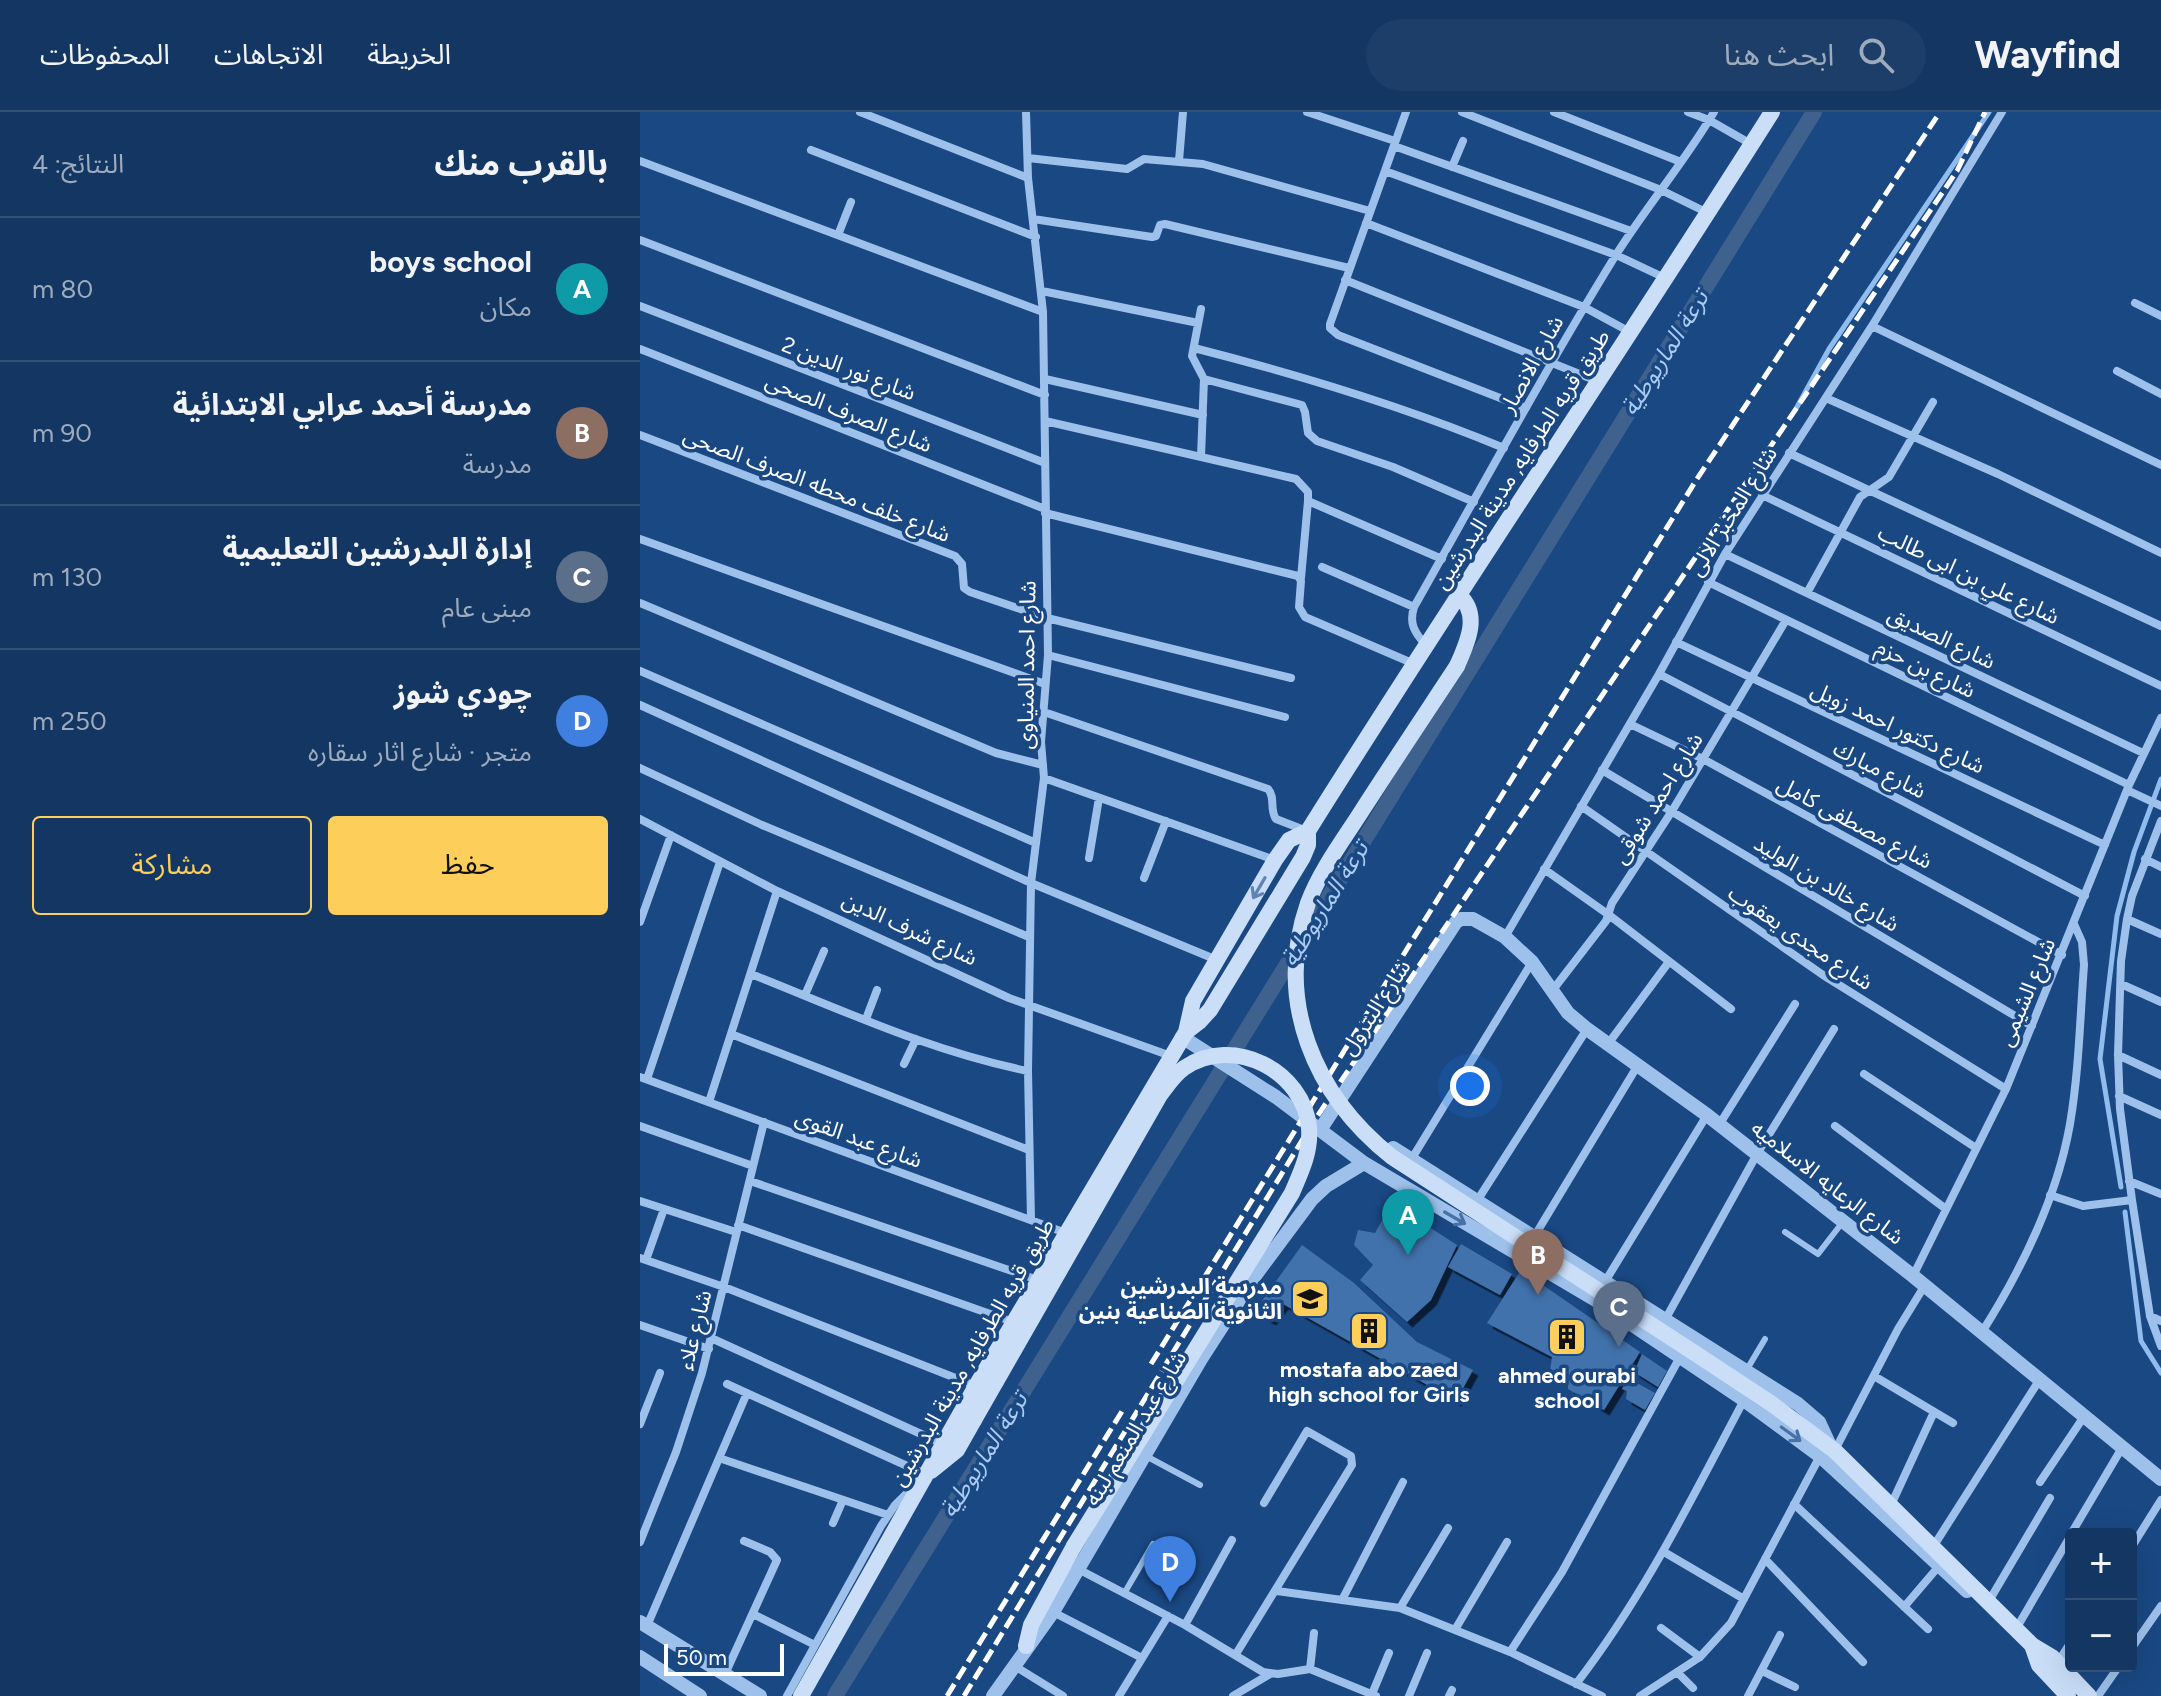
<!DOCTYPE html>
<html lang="ar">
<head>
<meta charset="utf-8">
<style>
	body { margin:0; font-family:Figtree,"Noto Sans Arabic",sans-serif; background:#1d3e68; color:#f1f3f6; direction:rtl }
	.controls { position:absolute; right:24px; bottom:24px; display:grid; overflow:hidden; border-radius:8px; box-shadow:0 8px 32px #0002 }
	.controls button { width:72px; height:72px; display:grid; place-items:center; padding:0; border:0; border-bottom:2px solid #335077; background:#143662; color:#f1f3f6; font:40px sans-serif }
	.scale { position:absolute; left:24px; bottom:20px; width:120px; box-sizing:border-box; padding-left:8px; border:4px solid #fff; border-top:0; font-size:22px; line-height:28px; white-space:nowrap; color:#fff; -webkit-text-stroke:6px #1a4883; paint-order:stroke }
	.you { position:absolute; left:830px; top:974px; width:28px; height:28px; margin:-20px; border:6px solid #fff; border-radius:50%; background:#1a73e8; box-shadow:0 0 0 12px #1a73e833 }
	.badge { display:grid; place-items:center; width:52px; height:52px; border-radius:50%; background:#fece5a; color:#fff; font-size:26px; font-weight:700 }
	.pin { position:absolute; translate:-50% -66px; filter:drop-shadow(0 2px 4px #0008) }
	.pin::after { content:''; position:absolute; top:42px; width:28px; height:24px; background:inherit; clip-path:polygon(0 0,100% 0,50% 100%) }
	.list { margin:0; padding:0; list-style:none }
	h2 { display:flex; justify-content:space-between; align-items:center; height:104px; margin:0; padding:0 32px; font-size:34px }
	h2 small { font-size:26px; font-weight:400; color:#9dabbe }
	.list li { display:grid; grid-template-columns:52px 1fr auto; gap:24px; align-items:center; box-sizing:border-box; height:144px; padding:0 32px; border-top:2px solid #335077 }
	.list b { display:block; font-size:30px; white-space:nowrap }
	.list p { margin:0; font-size:26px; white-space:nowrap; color:#9dabbe }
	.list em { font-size:26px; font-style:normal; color:#9dabbe }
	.actions { display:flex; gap:16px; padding:24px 32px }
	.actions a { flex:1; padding:18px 0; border:2px solid #fece5a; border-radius:8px; text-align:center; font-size:28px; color:#fece5a }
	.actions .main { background:#fece5a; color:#111 }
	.icon { flex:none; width:44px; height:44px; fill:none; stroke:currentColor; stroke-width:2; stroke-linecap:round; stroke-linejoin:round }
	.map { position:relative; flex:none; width:1521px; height:1584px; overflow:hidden; direction:ltr }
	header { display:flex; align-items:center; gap:48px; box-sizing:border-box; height:112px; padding:0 40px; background:#143662; border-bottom:2px solid #335077 }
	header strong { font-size:38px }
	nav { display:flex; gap:44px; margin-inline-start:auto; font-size:28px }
	.search { width:560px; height:72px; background:#1d3e68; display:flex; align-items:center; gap:20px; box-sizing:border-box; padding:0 28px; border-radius:44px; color:#9dabbe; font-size:30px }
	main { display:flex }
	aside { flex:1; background:#143662 }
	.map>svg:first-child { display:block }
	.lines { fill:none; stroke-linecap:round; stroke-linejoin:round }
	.stream { stroke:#91bcee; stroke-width:5 }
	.canal { stroke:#3f618d; stroke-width:16 }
	.building { fill:#4272ac; filter:url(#shadow) }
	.service { stroke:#9ec1eb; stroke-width:6 }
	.minor { stroke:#9ec1eb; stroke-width:8 }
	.tertiary { stroke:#9ec1eb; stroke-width:14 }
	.secondary { stroke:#cadef8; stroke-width:16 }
	.rail { stroke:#fff; stroke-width:5; stroke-dasharray:14 6; stroke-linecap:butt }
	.secondary-bridge { stroke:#cadef8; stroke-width:16 }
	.oneway { stroke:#6084b2 }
	.oneway2 { stroke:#4872a7 }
	.labels { text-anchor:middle; stroke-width:7; stroke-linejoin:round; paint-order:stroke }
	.street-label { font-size:22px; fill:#fff; stroke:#1a4883 }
	.poi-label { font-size:22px; font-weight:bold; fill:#fff; stroke:#1a4883 }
	.water-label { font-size:24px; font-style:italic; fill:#aacbf3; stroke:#1a4883 }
</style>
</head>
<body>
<header>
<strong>Wayfind</strong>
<div class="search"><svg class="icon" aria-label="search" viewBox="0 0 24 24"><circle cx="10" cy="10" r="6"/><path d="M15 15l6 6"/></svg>ابحث هنا</div>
<nav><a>الخريطة</a><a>الاتجاهات</a><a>المحفوظات</a></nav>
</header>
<main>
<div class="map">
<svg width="1521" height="1584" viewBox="0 0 1521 1584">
	<defs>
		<filter id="shadow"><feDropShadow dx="5.5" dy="5.5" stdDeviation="0" flood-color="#0009"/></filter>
	</defs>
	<rect width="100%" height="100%" fill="#1a4883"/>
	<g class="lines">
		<path class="stream" d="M1157,295L1189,237L1349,0
			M1481,1075L1460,947L1477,804L1494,740L1521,667
			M1485,1100L1501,1229L1521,1261"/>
		<path class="canal" d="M195,1584L1174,0"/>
	</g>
	<path class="building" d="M752,1091L817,1133L791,1188L767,1210L720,1168L733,1153L714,1133L718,1118L735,1121Z
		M821,1132L872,1162L860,1183L808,1155Z
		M662,1133L714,1171L777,1230L833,1258L816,1289L643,1192L631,1208L614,1200Z
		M881,1158L1000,1240L964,1298L928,1277V1266L910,1259L912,1245L847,1211Z
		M1002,1242L1027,1259L1018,1275L994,1260Z
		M988,1266L1015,1281L1005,1298L986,1287L987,1279L982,1277Z"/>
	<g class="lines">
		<path class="service" d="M1145,1120L1178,1142L1202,1111
			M1106,1259L1125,1227
			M504,1343L560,1373
			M485,1480L513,1432"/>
		<path class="minor" d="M220,0L388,66
			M386,0L388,66L403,200L408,543L401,630L404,666L391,771L388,959L391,1108
			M667,0L755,29
			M766,0L690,212V216L698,223L886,296
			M822,0L1021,78L1068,101
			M914,0L1041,50
			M1048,0L1069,8L1111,32
			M754,34L991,119
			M171,38L396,125
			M388,46L487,57L504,47L563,52L730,99
			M0,49L403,200
			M539,49L543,0
			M812,55L823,29
			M745,59L976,143L1025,166
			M393,107L512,125L516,124L520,113L525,112L709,156
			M726,111L944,195L990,220
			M198,123L211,90
			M0,128L405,283
			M705,168L957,269
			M402,179L558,211
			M1495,191L1521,204
			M0,194L405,351
			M561,197L552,244L564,267L561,345
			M1232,214L1521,353
			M554,236C660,263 763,294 864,336
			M0,237L405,397
			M1477,259L1521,282
			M405,267L563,303
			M564,267L662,293L665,300L668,321L677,329L753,355L834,390
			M1186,286L1358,362L1521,441
			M405,309L656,367L668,380V389L661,466
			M0,323L315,444L322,452L324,476L330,480L407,506L651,566
			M1149,341L1521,514
			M1122,383L1521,574
			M668,389L802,447
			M405,401L658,464L661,469L659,495L665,505L772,551
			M0,427L405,572
			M1085,442L1503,641
			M682,455L774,495
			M1068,470L1489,673
			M1167,481L1220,385L1249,365L1293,290
			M0,491L356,641L403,653
			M1036,530L1465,733
			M785,532C774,520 769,511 774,495C840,378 904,260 974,146C1005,96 1044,51 1074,0
			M408,543L645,605
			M0,559L396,731
			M1019,562L1445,784
			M0,593L391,771L577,848
			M404,600L628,677C636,686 629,697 636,707L667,719
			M990,612L1063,647L1422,843
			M0,656L122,713L389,825
			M962,658L1392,914
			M404,666L635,748
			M1487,678L1521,694
			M941,694L1183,863L1366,977
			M0,707L137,779L369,886L531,944
			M1521,709L1492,784L1487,807L1481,849L1478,943L1480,997L1492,1088L1510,1204L1521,1234
			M449,746L459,686
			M1505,747L1521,755
			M904,757L969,803L1091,897
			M504,766L526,709
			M1487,807L1521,822
			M0,810L31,723
			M865,825L1019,562L1085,442L1232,214L1362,0
			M111,862C202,898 292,940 388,959
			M1481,872L1521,890
			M912,879L966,809L972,791L1032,699L1146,508
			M165,883L184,839
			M226,907L237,878
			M91,922L389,1038
			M968,932L1028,851
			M1478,943L1521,963
			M264,952L276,927
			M1224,962L1336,1036
			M0,965L426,1121
			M7,967L80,750
			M1479,984L1521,1003
			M69,990L137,779
			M1079,1013L1155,892
			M0,1014L113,1054
			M1195,1014L1306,1097
			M771,1048L892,850
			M110,1069L398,1168
			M1489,1069L1521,1082
			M1410,1083L1443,1094L1492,1088
			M0,1089L96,1120
			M837,1089L947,917
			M98,1113L373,1210
			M894,1125L998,953
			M0,1146L84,1175L336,1274
			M6,1148L24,1097
			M1273,1164L1366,977L1489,673L1521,606
			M963,1173L1067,1003
			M1510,1204L1521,1209
			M1025,1208L1117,1042L1194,917
			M0,1213L69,1237
			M1342,1220C1382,1157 1417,1086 1430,1012C1439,959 1440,906 1444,853L1442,830L1434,812
			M71,1226L303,1332
			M1234,1264L1313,1311
			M87,1272L287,1363
			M0,1312L20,1261
			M1195,1338L1258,1217L1285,1173
			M79,1346L248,1403
			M1400,1370L1445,1303
			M1154,1392L1288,1517
			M1251,1393L1294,1300
			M193,1411L203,1388
			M1431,1422L1483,1334
			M0,1430L36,1340L62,1261L124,1010
			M1293,1435L1400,1267
			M1491,1436L1521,1388
			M1024,1440L1104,1487
			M1125,1447L1223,1550
			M438,1457L545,1513L623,1560L638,1562L670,1557L736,1584
			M637,1479L760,1496L870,1540L962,1584
			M702,1488L763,1370
			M1349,1489L1410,1386
			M1264,1495L1299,1454
			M760,1496L808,1416
			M413,1500L502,1546
			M113,1502L175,1533
			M545,1513L592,1428
			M7,1514L107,1281
			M816,1516L867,1430
			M1021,1516L1060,1545
			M1376,1517L1431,1423
			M1491,1537L1521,1494
			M870,1540L922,1460L1040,1245
			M596,1542L712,1353L711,1344L667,1319L624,1391
			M1418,1550L1431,1530
			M373,1553L423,1584
			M670,1557L674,1521
			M1122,1559L1155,1575
			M1037,1560L1053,1576
			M85,1562L137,1448L130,1440L104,1429
			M936,1572C1004,1484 1052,1386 1104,1288
			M732,1582L749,1541
			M147,1584L241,1414L255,1393L274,1374
			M479,1584L528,1504
			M593,1584L630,1562
			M769,1584L787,1541
			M809,1584L812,1578
			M1000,1584L1060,1545L1091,1511L1180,1344
			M1108,1584L1140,1523
			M1458,1584L1479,1554"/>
		<path class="tertiary" d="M542,925L636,985L724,1051L954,1187L1104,1288L1180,1344L1327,1479
			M680,1018L816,810L821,807H833L865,825L892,850L928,901L947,917L1067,1003L1273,1164L1521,1367
			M753,1036L1158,1292L1179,1310L1191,1336
			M0,1510L120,1584
			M0,1545L60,1584
			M353,1584L413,1500L561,1247L614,1165L672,1087L686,1074L724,1051"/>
		<path class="secondary" d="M817,554C827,531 841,503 819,483
			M546,920L559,910L570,898L663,745L668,733V719C819,477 980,241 1132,0
			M1047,1236L1132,1292L1195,1339L1392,1533L1412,1545L1449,1584
			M291,1359L317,1338L334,1308
			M1392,1533L1399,1553L1428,1584
			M386,1534L391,1513L434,1434
			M161,1584L336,1274L546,920L553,889L635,748L649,728L668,719"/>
		<path class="rail" d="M511,1252L1055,370L1300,0
			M307,1584L484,1296
			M324,1584L672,1012L1317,59L1345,0"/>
		<path class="secondary-bridge" d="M817,554C786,601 754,649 723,697C704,727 681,757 668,791C634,889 674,983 752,1045L1047,1236
			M334,1308L520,983C527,974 534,963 544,956C593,922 664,959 669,1016C671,1040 661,1060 652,1081L434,1434"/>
	</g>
	<defs><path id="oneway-shaft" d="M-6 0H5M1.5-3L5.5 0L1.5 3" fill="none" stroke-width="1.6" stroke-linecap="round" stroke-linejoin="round" transform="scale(2)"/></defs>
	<use class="oneway" href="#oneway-shaft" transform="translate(619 776) rotate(120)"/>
	<g class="oneway2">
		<use href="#oneway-shaft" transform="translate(815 1106) rotate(30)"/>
		<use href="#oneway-shaft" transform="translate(1151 1322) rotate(36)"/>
	</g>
	<defs>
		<symbol id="school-square" viewBox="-11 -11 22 22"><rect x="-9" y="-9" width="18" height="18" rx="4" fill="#fece5a" stroke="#1a4883"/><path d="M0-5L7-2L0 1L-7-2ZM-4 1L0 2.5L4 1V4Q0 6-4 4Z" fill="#111"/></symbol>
		<symbol id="building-square" viewBox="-11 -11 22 22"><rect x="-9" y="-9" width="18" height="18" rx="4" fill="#fece5a" stroke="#1a4883"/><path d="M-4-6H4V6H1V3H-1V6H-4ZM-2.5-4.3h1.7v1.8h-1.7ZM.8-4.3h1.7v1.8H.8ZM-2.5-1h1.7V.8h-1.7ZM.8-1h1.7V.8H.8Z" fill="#111"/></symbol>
	</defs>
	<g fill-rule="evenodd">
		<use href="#school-square" x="648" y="1165" width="44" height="44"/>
		<use href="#building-square" x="707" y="1197" width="44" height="44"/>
		<use href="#building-square" x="905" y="1203" width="44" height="44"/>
	</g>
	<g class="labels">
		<g class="street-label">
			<text transform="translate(891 252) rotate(-61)" y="8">شارع الانصار</text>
			<text transform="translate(209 256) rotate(21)" y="8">شارع نور الدين 2</text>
			<text transform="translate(209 300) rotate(22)" y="8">شارع الصرف الصحى</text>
			<text transform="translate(881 347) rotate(-57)" y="8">طريق قريه الطرفايه, مدينة البدرشين</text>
			<text transform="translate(177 372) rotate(21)" y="8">شارع خلف محطه الصرف الصحى</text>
			<text transform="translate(1092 399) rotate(-58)" y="8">شارع المخبز الالى</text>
			<text transform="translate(1329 462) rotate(26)" y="8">شارع علي بن ابى طالب</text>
			<text transform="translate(1302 525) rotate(26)" y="8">شارع الصديق</text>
			<text transform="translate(386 553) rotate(-89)" y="8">شارع احمد المنياوى</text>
			<text transform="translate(1286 556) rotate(26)" y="8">شارع بن حزم</text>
			<text transform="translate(1258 615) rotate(25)" y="8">شارع دكتور احمد زويل</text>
			<text transform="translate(1240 657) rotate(27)" y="8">شارع مبارك</text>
			<text transform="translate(1017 686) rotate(-58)" y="8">شارع احمد شوقى</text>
			<text transform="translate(1215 710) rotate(28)" y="8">شارع مصطفى كامل</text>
			<text transform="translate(1187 771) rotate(31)" y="8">شارع خالد بن الوليد</text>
			<text transform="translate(270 816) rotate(25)" y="8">شارع شرف الدين</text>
			<text transform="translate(1161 825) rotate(34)" y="8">شارع مجدى يعقوب</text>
			<text transform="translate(1386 880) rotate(-67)" y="8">شارع الشيمى</text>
			<text transform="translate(735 895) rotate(-57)" y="8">شارع البترول</text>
			<text transform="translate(219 1026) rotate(20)" y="8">شارع عبد القوى</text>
			<text transform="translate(1188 1070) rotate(38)" y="8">شارع الرعايه الاسلاميه</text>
			<text transform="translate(54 1218) rotate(-76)" y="8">شارع علاء</text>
			<text transform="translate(332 1240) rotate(-60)" y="8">طريق قريه الطرفايه, مدينة البدرشين</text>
			<text transform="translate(495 1316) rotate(-59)" y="8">شارع عبد المنعم لبنه</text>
		</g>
		<g class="poi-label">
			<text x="642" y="1182" text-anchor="end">مدرسة البدرشين<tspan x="642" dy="25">الثانوية الصناعية بنين</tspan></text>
			<text x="729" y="1265">mostafa abo zaed<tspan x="729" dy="25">high school for Girls</tspan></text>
			<text x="927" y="1271">ahmed ourabi<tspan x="927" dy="25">school</tspan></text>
		</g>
		<g class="water-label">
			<text transform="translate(1025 241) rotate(-58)" y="8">ترعة الماريوطية</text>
			<text transform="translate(685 792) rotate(-58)" y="8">ترعة الماريوطية</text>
			<text transform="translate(344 1343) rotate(-58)" y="8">ترعة الماريوطية</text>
		</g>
	</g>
</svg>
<div class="controls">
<button>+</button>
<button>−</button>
</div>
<div class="scale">50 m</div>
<div class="you"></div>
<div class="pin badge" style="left:768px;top:1143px;background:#0f9aa8">A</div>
<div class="pin badge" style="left:898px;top:1183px;background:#8d6e63">B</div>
<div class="pin badge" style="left:979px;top:1235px;background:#5c6f8a">C</div>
<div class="pin badge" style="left:530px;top:1490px;background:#3f7fe0">D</div>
</div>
<aside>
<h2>بالقرب منك<small>النتائج: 4</small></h2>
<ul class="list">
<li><span class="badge" style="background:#0f9aa8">A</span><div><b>boys school</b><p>مكان</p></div><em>80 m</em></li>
<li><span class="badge" style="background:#8d6e63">B</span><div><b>مدرسة أحمد عرابي الابتدائية</b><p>مدرسة</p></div><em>90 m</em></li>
<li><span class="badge" style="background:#5c6f8a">C</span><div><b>إدارة البدرشين التعليمية</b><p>مبنى عام</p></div><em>130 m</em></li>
<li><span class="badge" style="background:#3f7fe0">D</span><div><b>چودي شوز</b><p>متجر · شارع اثار سقاره</p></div><em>250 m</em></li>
</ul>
<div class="actions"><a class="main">حفظ</a><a>مشاركة</a></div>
</aside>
</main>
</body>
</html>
